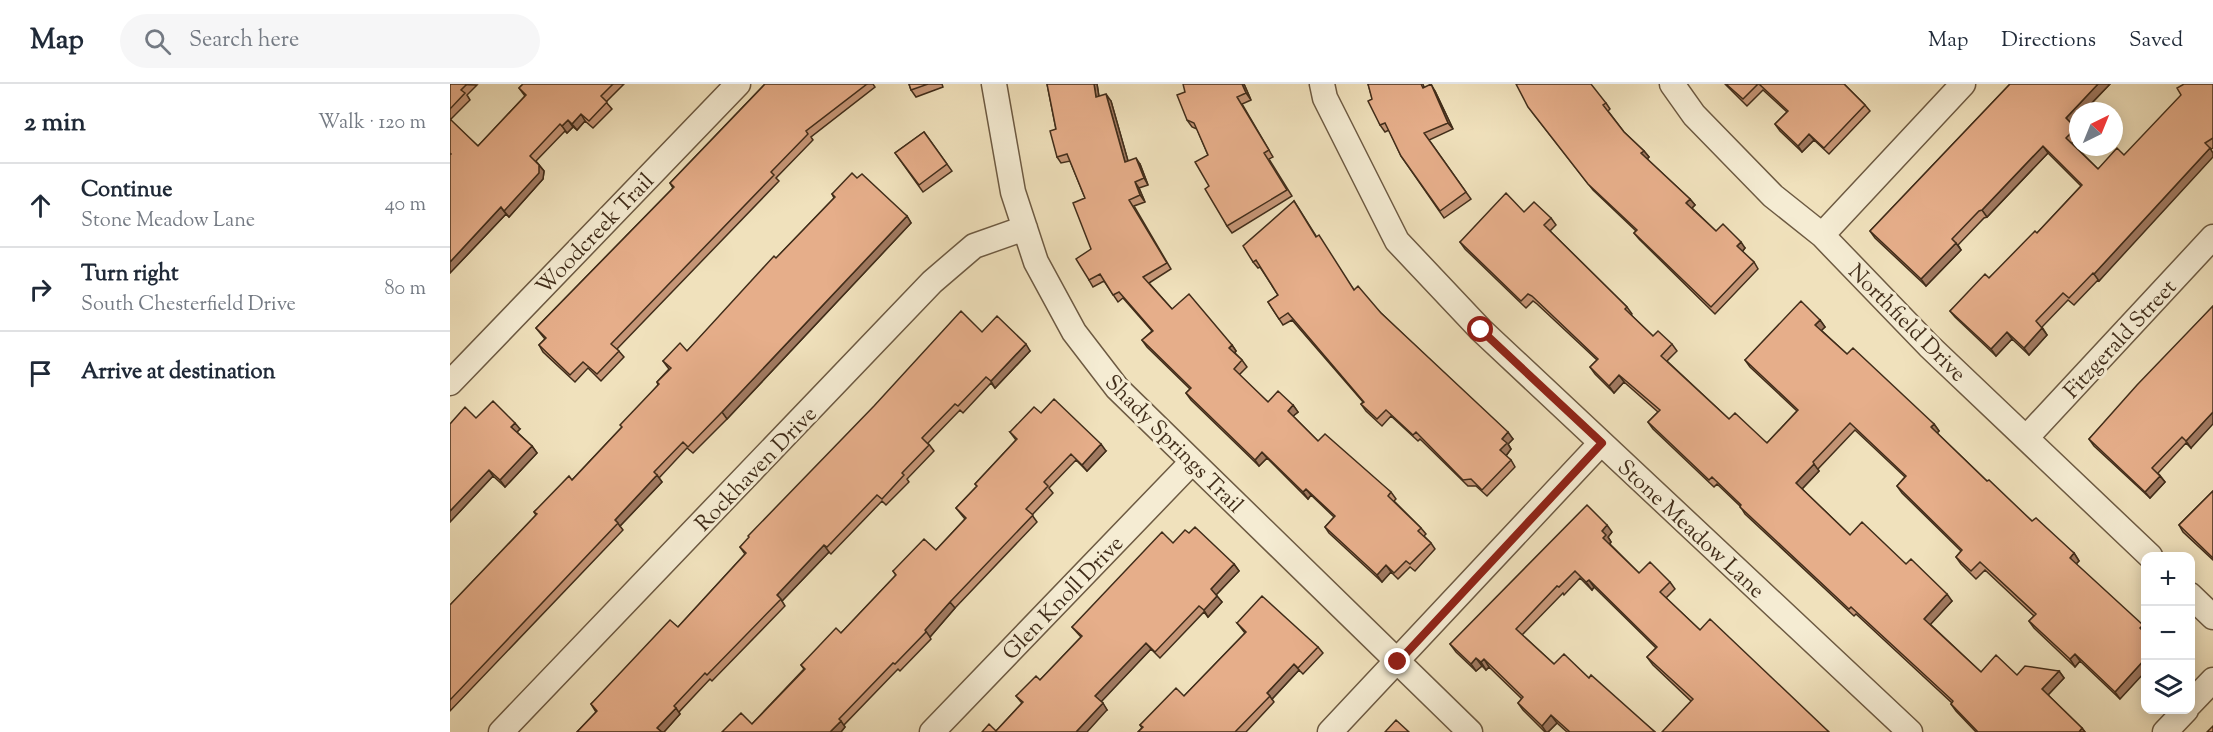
<!DOCTYPE html>
<html lang="en">
<head>
<meta charset="utf-8">
<style>
	body { margin:0; font-family:"Sorts Mill Goudy",serif; background:#f6f6f7; color:#1f2937 }
	.controls { position:absolute; right:18px; bottom:18px; display:grid; overflow:hidden; border-radius:12px; box-shadow:0 3px 15px #0003 }
	.controls button { width:54px; height:54px; display:grid; place-items:center; padding:0; border:0; border-bottom:2px solid #e0e1e3; background:#fff; color:#1f2937; font:30px sans-serif }
	.compass { position:absolute; left:1619px; top:18px; width:54px; height:54px; border-radius:50%; background:#fff; box-shadow:0 3px 15px #0003; rotate:43deg }
	.stop { position:absolute; width:18px; height:18px; margin:-14px; border:4px solid #8f2418; border-radius:50%; background:#fff }
	.stop.end { background:#8f2418; border-color:#fff; box-shadow:0 2px 6px #0008 }
	.list { margin:0; padding:0; list-style:none }
	h2 { display:flex; justify-content:space-between; align-items:center; height:78px; margin:0; padding:0 24px; font-size:26px }
	h2 small { font-size:20px; font-weight:400; color:#747a83 }
	.list li { display:grid; grid-template-columns:39px 1fr auto; gap:18px; align-items:center; box-sizing:border-box; height:84px; padding:0 24px; border-top:2px solid #e0e1e3 }
	.list b { display:block; font-size:22px; white-space:nowrap }
	.list p { margin:0; font-size:20px; white-space:nowrap; color:#747a83 }
	.list em { font-size:20px; font-style:normal; color:#747a83 }
	.icon { flex:none; width:33px; height:33px; fill:none; stroke:currentColor; stroke-width:2; stroke-linecap:round; stroke-linejoin:round }
	.map { position:relative; flex:none; width:1763px; height:648px; overflow:hidden }
	header { display:flex; align-items:center; gap:36px; box-sizing:border-box; height:84px; padding:0 30px; background:#fff; border-bottom:2px solid #e0e1e3 }
	header strong { font-size:28px }
	nav { display:flex; gap:33px; margin-inline-start:auto; font-size:21px }
	.search { width:420px; height:54px; background:#f6f6f7; display:flex; align-items:center; gap:15px; box-sizing:border-box; padding:0 21px; border-radius:33px; color:#747a83; font-size:22px }
	main { display:flex }
	aside { flex:1; background:#fff }
	.map>svg:first-child { display:block }
	.lines { fill:none; stroke-linecap:round; stroke-linejoin:round }
	.street-casing { stroke:#6d5a42; stroke-width:27 }
	.street { stroke:#f5ecd3; stroke-width:24 }
	.wall { fill:#c69677; stroke:#412d1a; stroke-width:1.5 }
	.shaded-wall { fill:#a17a61; stroke:#412d1a; stroke-width:1.5 }
	.building { fill:#e6ae8a; stroke:#412d1a; stroke-width:1.5 }
	.route { stroke:#8f2418; stroke-width:8 }
	.labels { text-anchor:middle; stroke-width:6; stroke-linejoin:round; paint-order:stroke }
	.street-label { font-size:22px; fill:#412d1a; stroke:#f5ecd3 }
</style>
</head>
<body>
<header>
<strong>Map</strong>
<div class="search"><svg class="icon" aria-label="search" viewBox="0 0 24 24"><circle cx="10" cy="10" r="6"/><path d="M15 15l6 6"/></svg>Search here</div>
<nav><a>Map</a><a>Directions</a><a>Saved</a></nav>
</header>
<main>
<aside>
<h2>2 min<small>Walk · 120 m</small></h2>
<ul class="list">
<li><svg class="icon" aria-label="ahead" viewBox="0 0 24 24"><path d="M12 20V5M6 11l6-6 6 6"/></svg><div><b>Continue</b><p>Stone Meadow Lane</p></div><em>40 m</em></li>
<li><svg class="icon" aria-label="right" viewBox="0 0 24 24"><path d="M7 20v-9h11M14 6l5 5-5 5"/></svg><div><b>Turn right</b><p>South Chesterfield Drive</p></div><em>80 m</em></li>
<li><svg class="icon" aria-label="arrive" viewBox="0 0 24 24"><path d="M6 21V4h12l-3 4 3 4H6"/></svg><div><b>Arrive at destination</b></div></li>
</ul>
</aside>
<div class="map">
<svg width="1763" height="648" viewBox="0 0 1763 648">
	<rect width="100%" height="100%" fill="#f0e1bc"/>
	<filter id="stains"><feTurbulence type="fractalNoise" baseFrequency=".00333" numOctaves="4"/><feColorMatrix values="0 0 0 0 .2 0 0 0 0 .09 0 0 0 0 .02 0 0 0 .5 -.17"/></filter>
	<radialGradient id="worn" r=".72"><stop offset=".6" stop-color="#630" stop-opacity="0"/><stop offset="1" stop-color="#630" stop-opacity=".3"/></radialGradient>
	<g class="lines">
		<defs>
			<path id="street" d="M544,0L563,108L586,178L624,248L667,304L1020,648
				M872,0L875,14L947,157L1031,246L1460,648
				M1222,0L1244,31L1323,112L1372,151L1479,262L1700,472
				M1372,151L1513,0
				M0,299L288,0
				M1576,354L1763,153
				M1740,511L1763,533
				M1740,620L1763,596
				M51,648L482,198L524,162L575,144
				M482,648L742,378
				M880,648L1151,359
				M1715,648L1736,626"/>
		</defs>
		<use href="#street" class="street-casing"/>
		<use href="#street" class="street"/>
	</g>
	<path class="wall" d="M0,0L27,1L17,11L20,16L0,36L28,62L75,12L69,4L73,0H174L156,18L162,25L143,44L135,37L127,46L123,43L117,49L115,47L86,77L94,87L93,95L59,133L56,130L0,189Z
		M315,0H423L425,3L361,53L363,56L326,94L329,97L167,265L174,273L151,297L138,284L125,298L93,268L89,261L95,255L86,244L223,104L220,99Z
		M459,0H492L493,3L466,13L461,6Z
		M597,0H647L649,12L661,17L678,77L690,80L698,101L689,104L695,118L684,122L721,185L699,199L722,225L782,261L786,267L785,269L792,276L797,283L789,291L818,318L843,321L848,328L843,332L868,357L941,408L946,415L944,417L971,444L976,450L974,452L981,459L985,465L965,487L960,483L948,495L941,488L932,498L879,449L875,443L884,433L861,411L858,415L817,374L809,382L741,316L736,309L740,305L697,263L692,256L702,247L673,214L668,218L654,197L643,203L639,196L641,165L635,114L620,77L611,79L607,73L606,45Z
		M794,0L801,16L792,20L823,73L819,75L842,112L782,149L777,142L759,102L758,71L747,45L742,43L737,36L735,8Z
		M918,0H973L974,3L985,7L1003,45L979,56L1021,115L994,134L951,72L939,46L935,48L930,41Z
		M1275,0H1394L1415,21L1420,27L1379,70L1364,56L1352,68L1330,47L1325,40L1337,28L1313,6L1297,22Z
		M1560,0H1660L1622,40L1628,47V54L1622,59L1648,85L1674,71L1763,0V64L1761,65L1649,197L1648,196L1624,221L1618,216L1592,243L1597,251L1579,271L1562,255L1546,272L1505,233L1500,227L1539,194L1587,149L1631,102L1598,69L1537,133L1534,134L1508,161L1511,166L1476,202L1425,154L1420,147Z
		M1156,19L1160,25L1158,27L1174,48L1194,67L1199,73L1197,75L1240,115L1245,121L1242,124L1266,147L1295,164L1292,168L1304,178L1308,185L1265,230L1189,155L1184,149L1186,147L1143,106L1083,29Z
		M474,48L502,87L473,108L445,69Z
		M407,94L457,132L461,139L277,335L243,369L237,364L209,394L212,398L170,442L173,446L0,627V521L86,431L84,428L122,396L172,343L208,301L207,298L219,285L213,277L237,267L384,114L382,110Z
		M844,117L866,152L904,206L931,229L1063,355L1058,360L1061,365L1056,372L1061,376L1065,383L1037,412L1026,402H1018L970,355L968,357L941,332L932,342L916,327L911,320L913,318L842,236L833,241L818,218L828,211L810,183L808,184L803,178Z
		M1074,128L1101,134L1106,141L1100,147L1177,223L1182,230L1181,231L1203,252L1222,260L1227,267L1217,277L1279,335L1317,359L1347,327L1300,283L1295,276L1370,236L1375,243L1371,246L1397,270L1484,340L1489,347L1487,349L1537,397L1582,437L1624,469L1629,477L1626,480L1670,615L1630,577L1625,583L1584,544L1579,537L1584,532L1535,486L1526,495L1511,480L1506,473L1511,467L1452,409L1447,402L1455,393L1405,346L1368,385L1369,387L1352,405L1400,451L1456,480L1502,517L1480,540L1531,588L1567,591L1609,587L1614,594L1598,611L1632,644L1635,648H1526L1506,627L1501,620L1502,619L1406,530L1404,532L1295,430L1290,422L1267,400L1264,403L1203,345L1198,338L1208,328L1174,298L1164,309L1145,290L1140,283L1147,276L1087,220L1083,217L1076,224L1015,165L1010,158Z
		M1763,222L1741,364L1736,359L1708,389L1715,398L1700,414L1644,362L1639,355Z
		M532,248L580,267L545,304L541,299L513,329L510,326L478,359L484,367L457,395L459,398L436,421L432,417L381,470L379,468L332,517L335,522L262,597L260,595L229,628L230,630L214,648H127L146,628L141,620L228,543L295,470L290,463Z
		M26,334L70,345L67,348L82,362L87,369L55,403L43,392L0,438Z
		M560,348L656,367L637,387L626,376L599,404L603,409L582,431L587,438L505,524L480,553L481,555L450,587L448,585L394,641L395,643L391,648H272L302,640L354,585L351,581L391,549L446,491L443,487L486,466L515,435L506,424L527,402L525,400L566,356Z
		M1763,407V476L1733,448L1729,441Z
		M1162,448L1158,453L1161,458L1160,460L1189,489L1220,498L1225,505L1216,514L1250,546L1379,648L1241,617L1203,581L1197,573L1206,564L1144,503L1142,506L1130,494L1114,511L1113,509L1072,551L1104,580L1139,594L1205,648H1117L1107,639L1098,648H1095L1073,626L1068,619L1072,615L1039,583L1036,586L1032,582L1026,587L1006,568L1000,560Z
		M739,449L784,480L789,487L766,511L772,518L758,533L754,528L710,574L701,565L651,617L657,626L546,647L572,619L566,612L590,596L631,553L622,543L723,459Z
		M787,539L868,563L873,569L853,590L849,586L822,615L824,618L796,648H688L692,644L690,641L734,612L795,549Z"/>
	<path class="shaded-wall" d="M644,0H647L650,20L646,13Z
		M792,0H794L801,16L796,9Z
		M981,0L985,7L1003,45L998,39Z
		M1648,0H1660L1634,27H1628V34L1621,41L1616,34Z
		M656,10L661,17L680,84L675,78Z
		M131,30L135,37L127,46L122,40Z
		M118,36L123,43L117,49L112,42Z
		M1359,50L1364,56L1352,68L1348,62Z
		M1593,62L1598,69L1537,133L1532,126Z
		M1760,64L1763,69V73L1649,197L1644,190Z
		M1194,67L1199,73L1196,76L1191,69Z
		M686,74L690,80L698,101L694,94Z
		M89,81L94,87L93,95L59,133L54,127Z
		M685,98L689,104L695,118L690,111Z
		M1240,115L1245,121L1241,125L1236,119Z
		M51,123L56,130L0,189V178Z
		M457,132L461,139L277,335L272,328Z
		M1291,158L1295,164L1291,169L1287,162Z
		M1506,159L1511,166L1476,202L1471,195Z
		M1370,236L1375,243L1370,248L1365,241Z
		M1592,244L1597,251L1579,271L1574,264Z
		M1557,248L1562,255L1546,272L1541,265Z
		M576,260L580,267L545,304L541,297Z
		M782,261L786,267L783,270L779,264Z
		M1169,291L1174,298L1164,309L1159,302Z
		M843,321L848,328L842,333L838,327Z
		M1763,328V340L1741,364L1736,357Z
		M65,339L70,345L66,349L61,343Z
		M1484,340L1489,347L1486,350L1481,343Z
		M1058,348L1063,355L1058,360L1061,365L1055,373L1050,366L1052,355Z
		M651,360L656,367L637,387L632,381Z
		M82,362L87,369L55,403L50,396Z
		M812,368L817,374L809,382L805,376Z
		M1364,380L1369,387L1351,406L1346,399Z
		M39,386L43,392L0,438V427Z
		M207,391L212,398L170,442L165,436Z
		M1710,392L1715,398L1700,414L1695,408Z
		M856,405L861,411L858,415L853,408Z
		M1157,441L1162,448L1158,453L1161,458L1158,461L1153,454L1152,447Z
		M374,461L379,468L332,517L327,511Z
		M1624,469L1629,477L1625,481L1620,474Z
		M784,480L789,487L765,512L761,505Z
		M936,481L941,488L932,498L927,491Z
		M1139,496L1144,503L1142,506L1136,498Z
		M1497,510L1502,517L1479,542L1474,535Z
		M767,512L772,518L758,533L754,526Z
		M500,518L505,524L480,553L475,546Z
		M1693,541L1695,544V552L1690,544Z
		M696,559L701,565L650,619L645,612Z
		M1625,570L1630,577L1625,583L1620,575Z
		M1026,574L1032,582L1026,587L1021,580Z
		M1034,575L1039,583L1036,586L1031,578Z
		M1695,575V588L1670,615L1665,608Z
		M844,580L849,586L822,615L817,609Z
		M1609,587L1614,594L1597,612L1592,605Z
		M653,619L657,626L637,648H626Z
		M226,624L230,630L214,648H210L207,644Z
		M1101,631L1107,639L1098,648H1096L1092,642Z
		M391,637L395,643L391,648H380Z
		M1632,644L1635,648H1629Z"/>
	<path class="building" d="M0,0H17L11,6L15,9L0,25Z
		M73,0H163L151,12L157,18L139,37L131,30L122,40L118,36L112,42L110,40L80,72L89,81V89L54,127L51,123L0,178V71L1,70L0,69V35L28,62L76,11L69,4Z
		M315,0H417L356,47L358,50L321,88L324,91L161,260L169,267L147,290L133,278L120,291L89,261L96,254L86,244L224,103L220,99Z
		M459,0H478L461,6Z
		M597,0H644L646,13L656,10L675,78L686,74L694,94L685,98L690,111L679,116L717,179L693,193L722,225L739,210L782,261L779,264L792,276L784,285L818,318L828,307L843,321L838,327L868,357L875,350L941,408L938,412L971,444L968,447L981,459L960,480L956,477L944,489L936,481L927,491L875,443L885,432L856,405L853,408L812,368L805,376L736,309L741,304L692,256L703,247L669,208L663,211L650,190L639,196L626,175L641,165L623,119L635,114L617,70L607,73L600,47L606,45Z
		M733,0H792L796,9L787,13L819,66L814,69L837,106L777,142L755,105L759,102L745,78L758,71L744,39L737,36L727,11L735,8Z
		M918,0H971L973,4L981,0L998,39L974,49L1016,108L990,127L951,72L935,39L930,41L918,17L922,15Z
		M1066,0H1141L1156,19L1153,21L1174,48L1194,67L1191,69L1240,115L1236,119L1266,147L1273,140L1291,158L1287,162L1304,178L1261,223L1184,149L1187,146L1138,100L1078,23Z
		M1276,0H1308L1293,15Z
		M1309,0H1394L1415,21L1374,64L1359,50L1348,62L1325,40L1338,27Z
		M1560,0H1648L1616,34L1626,44L1616,54L1648,85L1667,64L1674,71L1731,11L1727,4L1734,0H1763V54L1755,59L1760,64L1644,190L1643,189L1619,214L1613,209L1586,237L1592,244L1574,264L1557,248L1541,265L1500,227L1535,190L1539,194L1585,147L1587,149L1632,101L1593,62L1532,126L1529,127L1502,155L1506,159L1471,195L1420,147Z
		M474,48L497,80L469,101L445,69Z
		M402,89L407,94L412,90L457,132L272,328L238,363L233,358L204,388L207,391L165,436L168,439L0,616V521L87,430L84,428L119,392L122,396L172,343L170,341L209,300L207,298L221,284L213,277L230,259L237,267L324,172L326,174L385,113L382,110Z
		M1056,109L1074,128L1084,118L1101,134L1094,141L1177,223L1175,225L1203,252L1208,247L1222,260L1211,272L1279,335L1285,329L1317,359L1348,326L1295,276L1351,217L1370,236L1365,241L1397,270L1403,264L1484,340L1481,343L1537,397L1539,396L1582,437L1586,434L1624,469L1620,474L1693,541L1690,544L1695,549V575L1665,608L1625,570L1620,575L1579,537L1586,530L1530,478L1521,487L1506,473L1512,466L1447,402L1456,392L1400,339L1363,378L1364,380L1346,399L1400,451L1412,438L1456,480L1461,475L1497,510L1474,535L1531,588L1546,571L1567,591L1575,582L1609,587L1592,605L1632,644L1629,648H1528L1501,620L1503,617L1401,523L1399,525L1290,423L1291,421L1262,393L1259,396L1198,338L1210,326L1169,291L1159,302L1140,283L1148,275L1082,212L1078,210L1071,217L1010,158Z
		M844,117L866,153L869,151L904,206L908,202L931,229L1058,348L1052,355L1057,359L1050,366L1061,376L1032,406L1021,395L1013,396L966,348L963,351L936,326L927,335L911,320L914,318L838,229L829,235L818,218L828,211L806,176L803,178L793,162Z
		M1763,222V328L1736,357L1732,353L1702,384L1710,392L1695,408L1639,355L1687,301Z
		M511,227L532,248L547,232L576,260L541,297L536,293L508,322L505,320L472,354L479,361L452,389L454,391L432,415L427,411L377,463L374,461L327,511L331,515L257,591L255,589L224,622L226,624L207,644L212,648H127L147,627L141,620L220,536L228,543L296,469L290,463L299,453L298,452L424,322Z
		M604,315L651,360L632,381L621,370L594,398L598,402L576,425L583,431L500,518L475,546L476,548L445,580L443,579L389,635L391,637L380,648H272L291,629L302,640L355,585L351,581L386,544L391,549L446,491L443,487L474,455L486,466L516,434L506,424L527,402L525,400L567,355L560,348L584,323L591,329Z
		M43,317L65,339L61,343L82,362L50,396L39,386L0,427V340L15,323L26,334Z
		M1763,407V474L1729,441Z
		M1137,421L1157,441L1152,447L1156,451L1153,454L1189,489L1200,478L1220,498L1210,508L1250,546L1260,535L1379,648H1212L1243,615L1197,573L1207,563L1139,496L1136,498L1125,487L1109,503L1107,502L1066,545L1104,580L1114,570L1139,594L1141,591L1205,648H1120L1101,631L1092,642L1068,619L1073,613L1034,575L1031,578L1026,574L1021,580L1000,560Z
		M745,443L784,480L761,505L767,512L754,526L749,522L705,568L696,559L645,612L653,619L626,648H532L539,640L546,647L573,618L566,612L586,592L590,596L632,552L622,543L712,448L723,459L735,446L739,449Z
		M812,512L868,563L848,584L844,580L817,609L820,612L785,648H688L693,643L690,641L726,604L734,612L796,548L787,539Z
		M946,636L959,648H935Z
		M1763,642V648H1757Z"/>
	<g class="lines">
		<path class="route" d="M948,578L1152,359L1031,246"/>
	</g>
	<g class="labels">
		<g class="street-label">
			<text transform="translate(144 149) rotate(-46)" y="8">Woodcreek Trail</text>
			<text transform="translate(1458 238) rotate(45)" y="8">Northfield Drive</text>
			<text transform="translate(1669 254) rotate(-47)" y="8">Fitzgerald Street</text>
			<text transform="translate(725 359) rotate(45)" y="8">Shady Springs Trail</text>
			<text transform="translate(305 384) rotate(-46)" y="8">Rockhaven Drive</text>
			<text transform="translate(1242 444) rotate(43)" y="8">Stone Meadow Lane</text>
			<text transform="translate(612 513) rotate(-46)" y="8">Glen Knoll Drive</text>
		</g>
	</g>
	<rect width="100%" height="100%" filter="url(#stains)"/>
	<rect width="100%" height="100%" fill="url(#worn)"/>
</svg>
<div class="controls">
<button>+</button>
<button>−</button>
<button><svg class="icon" aria-label="layers" viewBox="0 0 24 24"><path d="M12 4l9 5-9 5-9-5zM3 14l9 5 9-5"/></svg></button>
</div>
<svg class="compass" viewBox="-18 -18 36 36"><path d="M0-13l5 13h-10z" fill="#e53935"/><path d="M0 13l5-13h-10z" fill="#747a83"/></svg>
<div class="stop" style="left:1031px;top:246px"></div>
<div class="stop end" style="left:948px;top:578px"></div>
</div>
</main>
</body>
</html>
